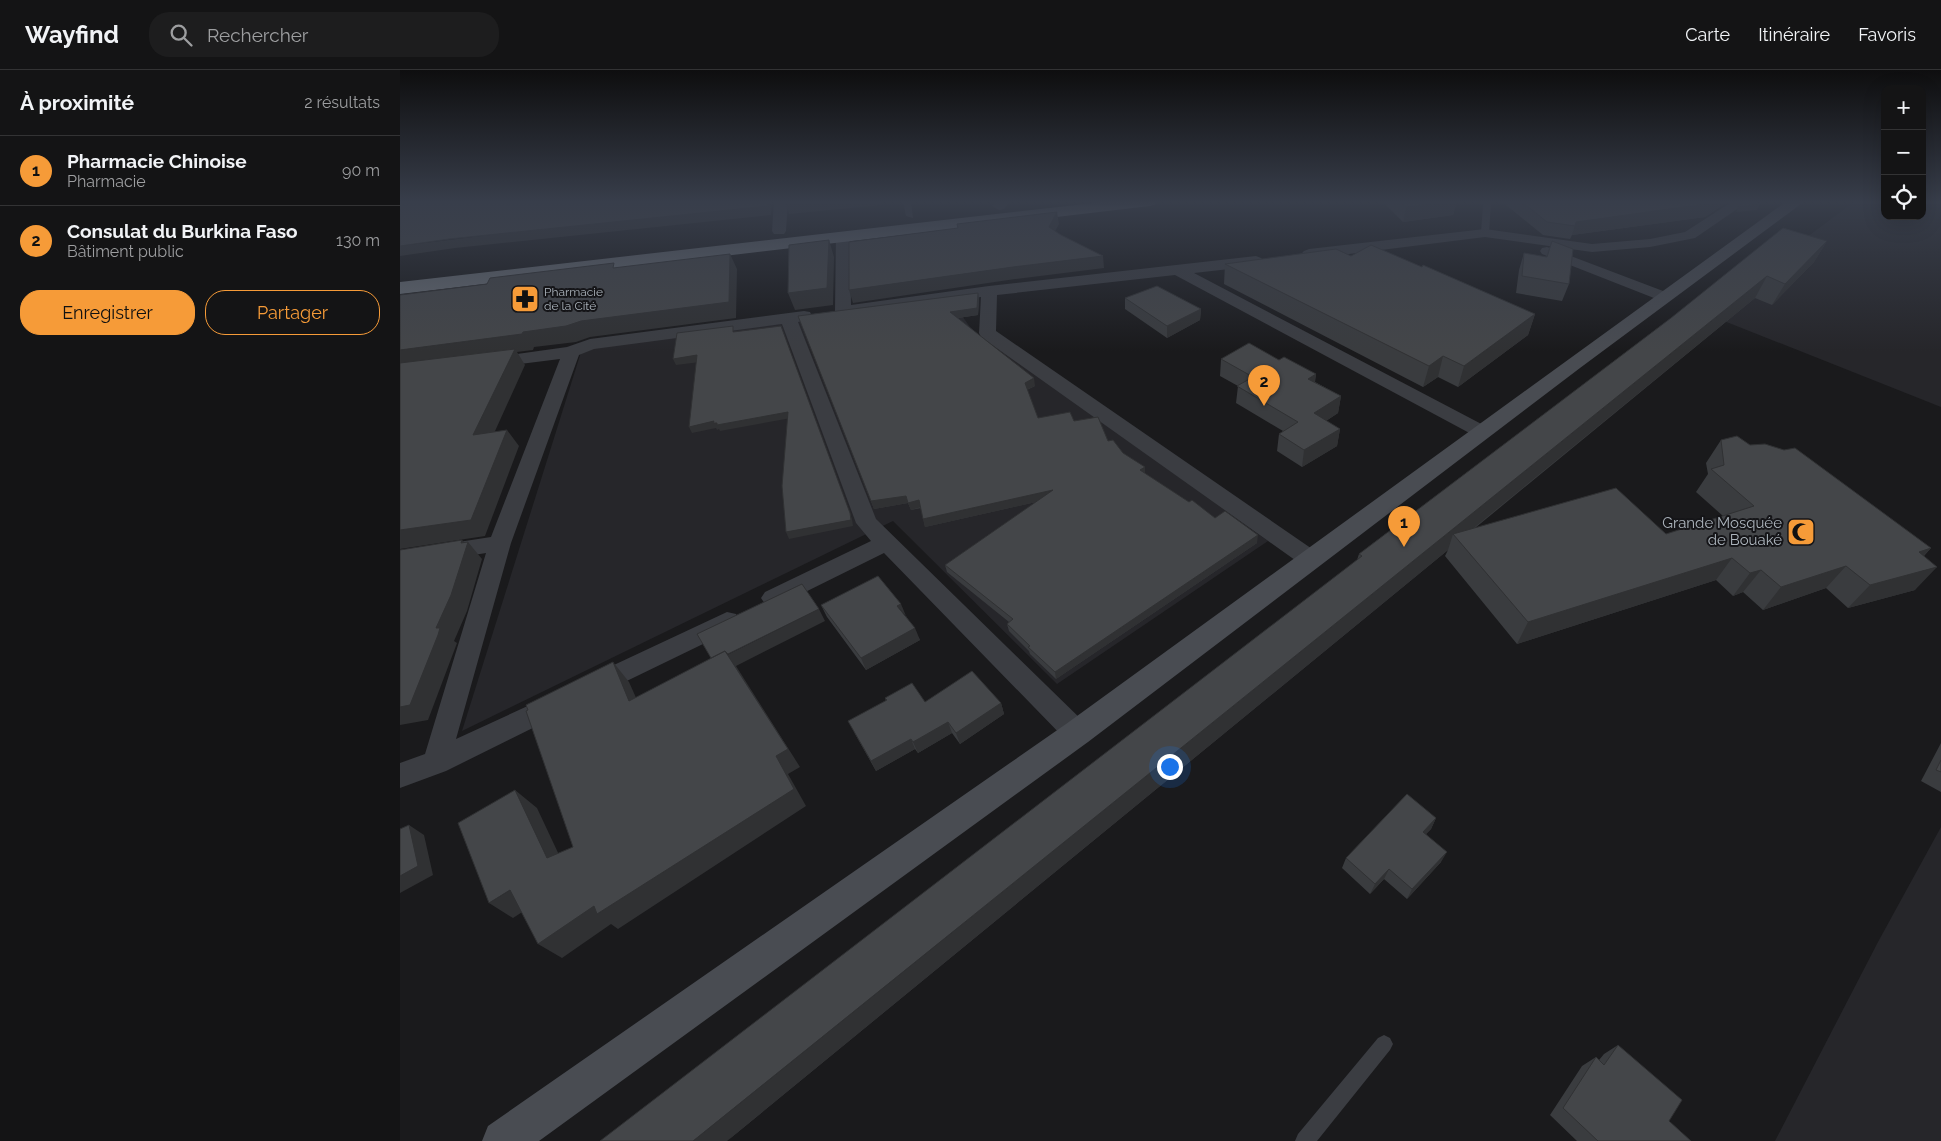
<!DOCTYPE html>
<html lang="fr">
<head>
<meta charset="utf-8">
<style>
	body { margin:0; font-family:Raleway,sans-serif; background:#1d1d1e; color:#f1f3f6 }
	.controls { position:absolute; right:15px; top:15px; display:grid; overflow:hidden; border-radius:10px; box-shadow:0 5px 20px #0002 }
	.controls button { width:45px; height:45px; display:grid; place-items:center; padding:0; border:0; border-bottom:1px solid #333334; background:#141415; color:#f1f3f6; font:25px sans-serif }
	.you { position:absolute; left:769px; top:696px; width:18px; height:18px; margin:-12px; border:4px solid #fff; border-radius:50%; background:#1a73e8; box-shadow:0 0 0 8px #1a73e833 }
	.badge { display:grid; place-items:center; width:32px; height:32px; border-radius:50%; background:#f69b38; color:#111; font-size:16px; font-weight:700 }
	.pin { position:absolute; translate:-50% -41px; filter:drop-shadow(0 1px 2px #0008) }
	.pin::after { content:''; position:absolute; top:26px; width:18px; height:15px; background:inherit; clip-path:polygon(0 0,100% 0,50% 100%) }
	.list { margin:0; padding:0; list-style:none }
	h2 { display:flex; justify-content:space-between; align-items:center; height:65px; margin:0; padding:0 20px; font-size:21px }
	h2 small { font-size:16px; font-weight:400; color:#9d9ea0 }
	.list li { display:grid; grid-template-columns:32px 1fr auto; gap:15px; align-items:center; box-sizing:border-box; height:70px; padding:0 20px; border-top:1px solid #333334 }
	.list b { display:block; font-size:19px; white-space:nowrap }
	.list p { margin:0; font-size:16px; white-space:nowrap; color:#9d9ea0 }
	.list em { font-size:16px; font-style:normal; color:#9d9ea0 }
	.actions { display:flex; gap:10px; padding:15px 20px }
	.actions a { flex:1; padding:11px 0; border:1px solid #f69b38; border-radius:20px; text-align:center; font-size:18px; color:#f69b38 }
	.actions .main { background:#f69b38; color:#111 }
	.icon { flex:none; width:28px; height:28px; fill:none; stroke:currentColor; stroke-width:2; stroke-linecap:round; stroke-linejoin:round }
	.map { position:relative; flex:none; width:1541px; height:1071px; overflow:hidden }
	header { display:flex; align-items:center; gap:30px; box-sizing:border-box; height:70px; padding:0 25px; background:#141415; border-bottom:1px solid #333334 }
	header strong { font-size:24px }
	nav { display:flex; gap:28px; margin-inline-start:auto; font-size:18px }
	.search { width:350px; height:45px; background:#1d1d1e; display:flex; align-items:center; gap:12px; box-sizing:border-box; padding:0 18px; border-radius:20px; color:#9d9ea0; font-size:19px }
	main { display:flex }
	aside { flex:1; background:#141415 }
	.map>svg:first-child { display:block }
	.built { fill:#26262a }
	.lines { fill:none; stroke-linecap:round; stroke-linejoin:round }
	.lane { fill:#3b3d42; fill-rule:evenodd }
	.street { fill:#3b3d42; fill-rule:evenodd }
	.secondary { fill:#494c52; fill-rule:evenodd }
	.highway { fill:#676c73; fill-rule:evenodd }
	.wall { fill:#3a3c3f }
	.shaded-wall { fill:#303133 }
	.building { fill:#444649; stroke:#303133 }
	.labels { text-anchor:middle; stroke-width:4; stroke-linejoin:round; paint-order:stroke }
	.far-poi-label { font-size:12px; fill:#acb4bc; stroke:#151518; text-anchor:start }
	.poi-label { font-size:15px; fill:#acb4bc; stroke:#151518; text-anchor:end }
</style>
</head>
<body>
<header>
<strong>Wayfind</strong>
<div class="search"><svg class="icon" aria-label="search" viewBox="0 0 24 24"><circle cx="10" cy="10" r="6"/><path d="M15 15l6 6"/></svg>Rechercher</div>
<nav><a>Carte</a><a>Itinéraire</a><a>Favoris</a></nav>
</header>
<main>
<aside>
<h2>À proximité<small>2 résultats</small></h2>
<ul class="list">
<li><span class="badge">1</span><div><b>Pharmacie Chinoise</b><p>Pharmacie</p></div><em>90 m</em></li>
<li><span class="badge">2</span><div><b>Consulat du Burkina Faso</b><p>Bâtiment public</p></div><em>130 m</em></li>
</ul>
<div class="actions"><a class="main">Enregistrer</a><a>Partager</a></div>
</aside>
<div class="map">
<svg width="1541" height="1071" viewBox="0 0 1541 1071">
	<rect width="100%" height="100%" fill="#1a1a1c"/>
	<path class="built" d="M1455,131H1485V146H1522V131H1541V337L1314,247L1406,168Z
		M552,232L578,268L582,266L868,471L657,614L493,451L62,661L182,279Z
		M1541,757V1071H1375L1478,872Z"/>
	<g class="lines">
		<path class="lane" d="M503,131H511L513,148L506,146Z
			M1079,131H1087L1091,134L1089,163L1085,165L1081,163L1083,135Z
			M984,965L990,968L993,974L990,980L917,1071H895L898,1064L978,968Z"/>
		<path class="street" d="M374,131H388L386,161L384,164H374L372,161Z
			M597,131H611L604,139L599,140L592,136Z
			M1333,131H1344L1346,133L1295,168L1250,177L1192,182L1085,167L909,189L904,187L901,184L904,181L909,179L1085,159L1192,174L1250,169L1285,162Z
			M443,162L448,163L450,166L451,235L589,216L856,186L861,188L864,191L861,194L856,196L794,203L1089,358L1092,362L1089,366L1082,368L1075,366L775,205L597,225L596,261L918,483L921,489L918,495L910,497L902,495L581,267L579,263L581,227L443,246L437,244L435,241L436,166L438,163Z
			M1147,177L1271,224L1273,227L1271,230H1259L1142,184L1140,181L1142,178Z
			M404,241L410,242L412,246L410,250L398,252L476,449L687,655L690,663L687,671L677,675L667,671L484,483L381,534L373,537L365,534L361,528L365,522L471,471L456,453L382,254L194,279L179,285L111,473L56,669L156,623L165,626L169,634L165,642L46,701L0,718V693L25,684L86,483L0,497V481L91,467L160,289L88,298L82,297L79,293L82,289L167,277L190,269Z
			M327,542L336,544L339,551L336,558L202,623L193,627L184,623L180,616L184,609Z"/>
		<path class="secondary" d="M1387,131H1405L1180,298L688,672L139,1071H82L88,1056L666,654Z"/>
		<path class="highway" d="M711,131H758L756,134L750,136L0,224V212Z"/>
	</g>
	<path class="wall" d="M982,131H1057L1053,145L1003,152Z
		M1101,131H1329L1305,147L1172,165L1170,169L1143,165Z
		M1152,171L1169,214L1162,231L1116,223L1119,200L1124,183L1146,187Z
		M1427,171L1414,192L1372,235L1355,228L1075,458L1266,464L1323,446L1296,422L1308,404L1306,393L1321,370L1350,375L1531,478L1524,486L1515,520L1448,538L1426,518L1363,540L1343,522L1333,526L1316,510L1117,574L1045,486L1048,480L327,1071L957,490L959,484L1271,248Z
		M951,186L1022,197L1135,244L1128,265L1058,317L1038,307L1023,317L824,214L825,194Z
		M578,223L579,230L578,245L558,248L635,316L627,320L638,348L674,351L708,371L723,383L745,404L789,432L857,473L656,609L630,584L629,581L609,561L607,554L609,552L547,502L545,495L636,432L525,457L521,438L511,440L508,433L474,439L398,246Z
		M725,228L801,239L800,250L767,268L725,239Z
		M821,289L879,290L916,304L915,312L941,326L938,343L926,351L940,359L937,376L902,397L877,381L879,364L883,361L836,333L838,316L820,306Z
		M421,535L506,546L520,570L466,600L427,547Z
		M485,628L525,632L601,633L604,644L560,674L552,663L518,683L515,679L476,701L454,662L486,631Z
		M1541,673V722L1521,711Z
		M1036,748L1031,759L1026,764L1041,792L1007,829L984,809L970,824L942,798L946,788Z
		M1218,975L1269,1051L1291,1071H1177L1150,1045L1182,996L1196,987L1199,990L1204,984Z"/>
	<path class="shaded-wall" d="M368,131H372L371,145L55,178L0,186V176Z
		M429,131H480L481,135L389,144L386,135Z
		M1053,131H1057L1053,145L1003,152L1006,137Z
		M1316,131H1329L1305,147L1172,165L1176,152Z
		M1360,134L1357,140L1336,142L1338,137Z
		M657,142L659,154L651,169L649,157Z
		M429,170L434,187L433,235L395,240L388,223Z
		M1427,171L1414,192L1372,235L1385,214Z
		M330,184L337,199L336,248L190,267L176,272L134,277L133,280L117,282L125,295L86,381L0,298V280L123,262Z
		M703,186L704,198L615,209L453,233L449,220L613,197Z
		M1367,206L1355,228L1059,470L1053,464L1048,480L327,1071H293Z
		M578,223L579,230L578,245L551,249L550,242Z
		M801,239L800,250L767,268V256Z
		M1135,244L1128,265L1058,317L1064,296Z
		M381,256L452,449L453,456L389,469L386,462L451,450Z
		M297,285L300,292L276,295L273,289Z
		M1043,286L1038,307L1023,317L1029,296Z
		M916,304L913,321L908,309Z
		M634,308L635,316L626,320L625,313Z
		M941,326L938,343L912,360L914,343Z
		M388,342L391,348L320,361L319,359L317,360L316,358L292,363L289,357L314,351Z
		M940,359L937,376L902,397L904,380Z
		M107,360L119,376L85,466L0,479V460Z
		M745,397V405L740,400Z
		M653,420L654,428L525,457L523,449Z
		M506,426L508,433L474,439L471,431Z
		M519,430L521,437L511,440L508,433Z
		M858,465L857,473L656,609L655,602Z
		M62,470L67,475L68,472L82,489L67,541L54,571L57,573L54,581L28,650L0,655V637L36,558Z
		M1531,478L1509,501L1519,482Z
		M1332,488L1316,510L1117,574L1128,552Z
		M1446,496L1426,518L1363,540L1381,517Z
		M1537,497L1515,520L1448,538L1470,515Z
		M1361,500L1343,522L1333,526L1350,503Z
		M501,534L506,546L497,536Z
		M419,539L425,551L336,596L400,697L388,704L406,736L218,859L211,854L162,888L138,874L313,592Z
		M515,558L520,570L466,600L461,588Z
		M213,592L229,612L246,650L229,631Z
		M601,633L604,644L560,674L556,663Z
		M548,652L552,663L518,683L513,672Z
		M511,669L515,679L476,701L471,691Z
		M115,720L137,738L168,804L147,788Z
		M1036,748L1031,759L1018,772L1023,762Z
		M9,755L24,765L33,805L0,823V806Z
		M1047,782L1041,792L1007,829L1012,819Z
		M989,799L984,809L970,824L975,814Z
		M110,820L133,835L113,848L89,833Z"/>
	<path class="building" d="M0,131H368V136L49,169L0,176Z
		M386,131H429L386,135Z
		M1000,131H1053L1006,137Z
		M1121,131H1316L1312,133L1176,152L1175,156L1147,152Z
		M1347,131H1351L1360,134L1338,137Z
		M657,142L649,157L661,165L703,186L613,197L449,220V172L558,158L557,154Z
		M1383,158L1427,171L1385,214L1367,206L293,1071H200L962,486L959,484L1271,248Z
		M429,170L427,218L388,223L389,175Z
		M1152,171L1173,179L1169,214L1122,206L1124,183L1147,187Z
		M971,175L1022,197L1023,195L1135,244L1064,296L1043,286L1029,296L825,194L936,179L951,186Z
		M330,184L329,232L181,251L166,256L123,262L122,264L0,280V225L87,214L90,208L214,193L213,198Z
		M757,216L801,239L767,256L725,228Z
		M578,223L577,238L550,242L634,308L625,313L638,348L670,342L674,351L698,347L708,371L713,370L723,383L745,397L740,400L789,432L792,430L815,448L825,441L858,465L655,602L628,577L630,576L607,554L613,549L545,495L653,420L523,449L519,430L508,433L506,426L471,431L398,246Z
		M333,256V262L381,256L450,443L451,450L386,462L382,416L388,342L317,355V353H313L314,351L289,357L297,285L273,289L277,263Z
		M849,273L879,290L884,287L916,304L908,309L941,326L914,343L940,359L904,380L879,364L898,352L837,316L853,307L821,289Z
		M115,279L73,365L107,360L71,450L0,460V293Z
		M1337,366L1350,375L1365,374L1384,380L1395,378L1531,478L1519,482L1537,497L1470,515L1446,496L1381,517L1361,500L1350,503L1332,488L1128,552L1053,464L1216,418L1266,464L1354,436L1311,399L1324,395L1321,370Z
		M62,470L61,473L68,472L51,525L36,558H40L38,565L10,635L0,637V480Z
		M478,506L501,534L497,536L515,558L461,588L421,535Z
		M402,514L419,539L328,584L325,581L311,588L297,564Z
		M325,581L388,679L376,686L394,719L197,844L194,836L138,874L110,820L89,833L58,753L115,720L147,788L173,777L126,641L128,640L126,635L213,592L229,631Z
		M572,601L601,633L556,663L548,652L513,672L511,669L471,691L448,651L487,630L485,628L512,613L525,632Z
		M1541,690V702L1536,700Z
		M1007,724L1036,748L1023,762L1047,782L1012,819L989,799L975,814L946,788Z
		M9,755L18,796L0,806V759Z
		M1218,975L1282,1030L1269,1051L1291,1071H1198L1163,1038L1196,987L1204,995Z"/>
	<linearGradient id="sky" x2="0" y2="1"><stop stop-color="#0e0e0f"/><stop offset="0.47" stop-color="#383e4b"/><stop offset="1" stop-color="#383e4b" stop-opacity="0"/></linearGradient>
	<rect width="1541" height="281" fill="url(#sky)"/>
	<defs>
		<symbol id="pharmacy-square" viewBox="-11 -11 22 22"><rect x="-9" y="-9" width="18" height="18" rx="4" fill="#f69b38" stroke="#151518"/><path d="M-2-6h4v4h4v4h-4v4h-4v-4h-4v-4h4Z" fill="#111"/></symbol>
		<symbol id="mosque-square" viewBox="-11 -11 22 22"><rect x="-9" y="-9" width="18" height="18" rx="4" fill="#f69b38" stroke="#151518"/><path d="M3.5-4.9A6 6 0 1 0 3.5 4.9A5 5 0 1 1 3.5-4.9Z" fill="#111"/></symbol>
	</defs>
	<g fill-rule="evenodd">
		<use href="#pharmacy-square" x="109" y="213" width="32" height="32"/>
		<use href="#mosque-square" x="1385" y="446" width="32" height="32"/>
	</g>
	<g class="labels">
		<g class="far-poi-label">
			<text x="144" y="226">Pharmacie<tspan x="144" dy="14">de la Cité</tspan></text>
		</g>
		<g class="poi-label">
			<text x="1382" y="458">Grande Mosquée<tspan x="1382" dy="17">de Bouaké</tspan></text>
		</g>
	</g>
</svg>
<div class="controls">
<button>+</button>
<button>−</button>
<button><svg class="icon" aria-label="locate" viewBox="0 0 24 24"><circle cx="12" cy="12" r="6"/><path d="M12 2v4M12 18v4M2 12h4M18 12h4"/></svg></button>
</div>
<div class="you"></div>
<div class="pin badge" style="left:1004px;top:477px">1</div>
<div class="pin badge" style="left:864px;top:336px">2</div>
</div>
</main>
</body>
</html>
